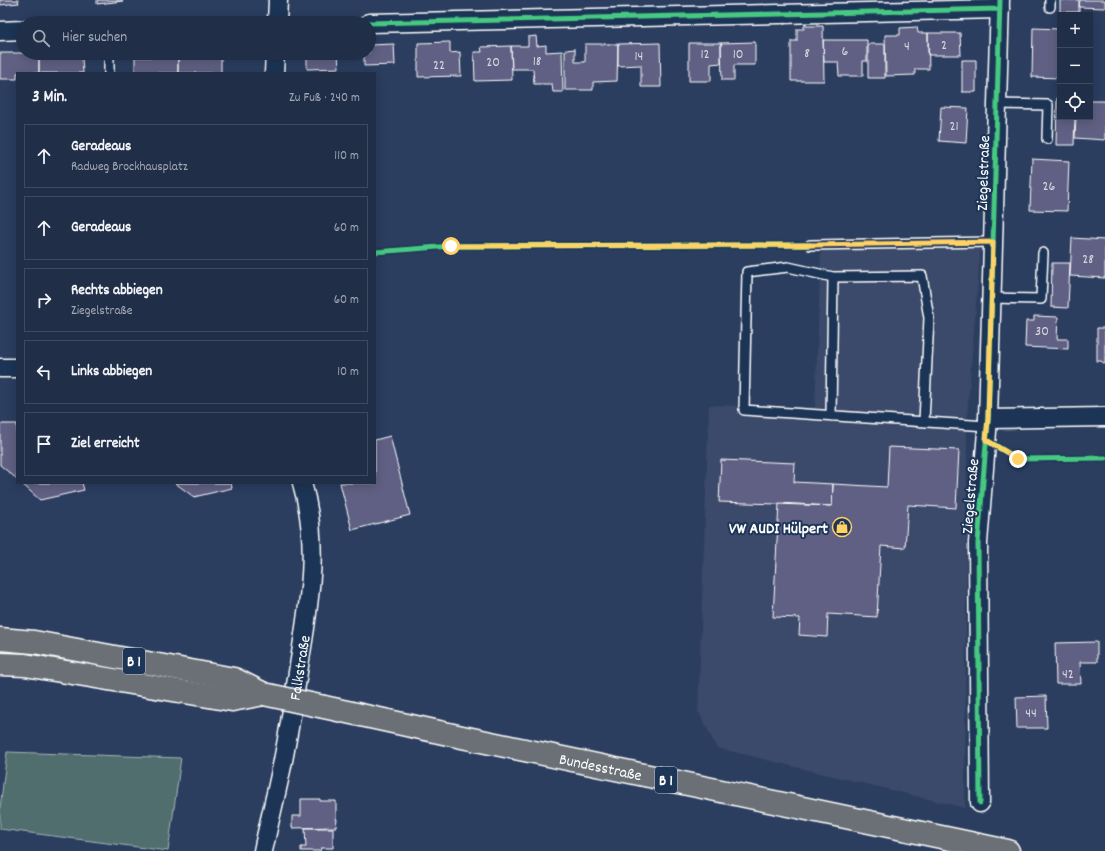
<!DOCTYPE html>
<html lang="de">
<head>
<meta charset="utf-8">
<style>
	body { margin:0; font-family:Dekko,sans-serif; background:#2d3a52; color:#f1f3f6 }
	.controls { position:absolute; right:12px; top:12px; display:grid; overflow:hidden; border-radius:0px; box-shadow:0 2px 10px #0003 }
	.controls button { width:36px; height:36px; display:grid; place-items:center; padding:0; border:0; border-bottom:1px solid #3d4a60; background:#202e48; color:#f1f3f6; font:20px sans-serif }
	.stop { position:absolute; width:12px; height:12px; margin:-9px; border:3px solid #ffd166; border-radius:50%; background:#fff }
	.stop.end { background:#ffd166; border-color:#fff; box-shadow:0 1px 4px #0008 }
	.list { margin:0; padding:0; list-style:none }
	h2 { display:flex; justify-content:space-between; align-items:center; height:52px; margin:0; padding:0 16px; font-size:17px }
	h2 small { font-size:13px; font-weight:400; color:#a2a8b4 }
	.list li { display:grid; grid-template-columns:26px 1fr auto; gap:12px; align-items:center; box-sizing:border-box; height:64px; margin:0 8px 8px; padding:0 8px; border:1px solid #3d4a60; border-radius:0px }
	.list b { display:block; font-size:15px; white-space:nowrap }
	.list p { margin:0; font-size:13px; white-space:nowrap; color:#a2a8b4 }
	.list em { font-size:13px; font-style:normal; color:#a2a8b4 }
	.icon { flex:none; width:22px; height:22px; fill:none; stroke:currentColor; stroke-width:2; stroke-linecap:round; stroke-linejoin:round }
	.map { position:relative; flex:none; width:1105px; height:851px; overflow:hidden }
	.search { position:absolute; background:#202e48; box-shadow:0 2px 10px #0003; left:16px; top:16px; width:360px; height:44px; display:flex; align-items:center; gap:10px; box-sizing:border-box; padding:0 14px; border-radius:22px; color:#a2a8b4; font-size:15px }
	.panel { position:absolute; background:#202e48; box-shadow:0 2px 10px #0003; left:16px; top:72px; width:360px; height:412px; border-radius:0px }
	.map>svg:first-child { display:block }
	.built { fill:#3b486b }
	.green { fill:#506e6d; stroke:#a8b6b6 }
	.building { fill:#616184; stroke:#fff }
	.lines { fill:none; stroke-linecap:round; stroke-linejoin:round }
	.lane-casing { stroke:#fff; stroke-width:12 }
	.street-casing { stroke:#fff; stroke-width:21 }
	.primary-casing { stroke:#fff; stroke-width:25 }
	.lane { stroke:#1d3557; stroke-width:9 }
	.street { stroke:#1d3557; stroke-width:18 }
	.primary { stroke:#6a7074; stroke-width:22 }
	.primary-bridge-casing { stroke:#fff; stroke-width:25; stroke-linecap:butt }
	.primary-bridge { stroke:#6a7074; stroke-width:22 }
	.cycleway-casing { stroke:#1d3557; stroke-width:8 }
	.cycleway { stroke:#46c982; stroke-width:5 }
	.route { stroke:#ffd166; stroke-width:5 }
	.labels { text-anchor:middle; stroke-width:4; stroke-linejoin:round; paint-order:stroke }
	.number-label { font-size:14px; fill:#d8d8e0 }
	.shield { fill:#1d3557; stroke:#bbc2cd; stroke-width:1 }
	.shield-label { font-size:15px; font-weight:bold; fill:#fff }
	.street-label { font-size:16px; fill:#fff; stroke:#1d3557 }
	.poi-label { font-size:16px; font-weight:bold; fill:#fff; stroke:#1d3557; text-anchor:end }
</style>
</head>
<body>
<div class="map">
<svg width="1105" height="851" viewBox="0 0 1105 851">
	<rect width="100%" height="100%" fill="#2b3e60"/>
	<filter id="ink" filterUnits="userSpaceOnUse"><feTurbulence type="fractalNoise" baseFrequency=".025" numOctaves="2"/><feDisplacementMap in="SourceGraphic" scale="8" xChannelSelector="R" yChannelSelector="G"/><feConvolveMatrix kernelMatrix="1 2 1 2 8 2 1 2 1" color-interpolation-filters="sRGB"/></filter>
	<g filter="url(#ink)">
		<path class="built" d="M981,244L967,417L965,808L717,748L698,711L709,405L815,407L821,248Z"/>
		<path class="green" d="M7,752L181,758L168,851L0,829V808Z"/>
		<path class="building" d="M0,0H18L19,3L0,5Z
			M97,0H123V1L97,4Z
			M1060,0H1079V12H1060Z
			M1080,0H1105V8L1079,7Z
			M804,26H823L824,81H791V41H797V29H804Z
			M917,27L918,33H928L929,69H915V75L886,76L885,35H900V28Z
			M1033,28L1060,29V78L1032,77Z
			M928,33H960L961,55H928Z
			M536,36L537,46L546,45V52L562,51L563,92H553L552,84H534L533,69H512L511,46H528V37Z
			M823,40H867V61H863V76H839L838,62H824Z
			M450,42V53L460,52L461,76L418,77V43Z
			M755,42V65H734V80H722L721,43Z
			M660,43L661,87H641V65L618,66V44Z
			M689,43H721V63L711,64V81H689Z
			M394,44L395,65L364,66V53H369V45Z
			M585,44H618L617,81L593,82V90H565V50L575,49V62H585Z
			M868,44H885V78H868Z
			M511,46L512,80L475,81L474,52H482L481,47Z
			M0,53H39V73H17V79H0Z
			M307,53H338L339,68L307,69Z
			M82,57L83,73H39V58Z
			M135,57H178V73H135Z
			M178,57H221V73H178Z
			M962,60H976V92H962Z
			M1057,98H1060V117H1075L1074,145H1056Z
			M1090,101H1105V140L1075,138L1076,117H1090Z
			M941,107L968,108L966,143L939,141Z
			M1032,159L1069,161L1067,211L1030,210Z
			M1072,238L1105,240V278L1070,276Z
			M1052,263H1070L1068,308L1051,307Z
			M1034,316L1058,317L1057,339H1068V349L1025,347L1026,321H1034Z
			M1097,328H1105V364L1101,361H1097Z
			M0,424H17V479L0,465Z
			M390,436L410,515L352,530L340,483H375V440Z
			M889,447L959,450L956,508L908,505L905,548L881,546L877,617L828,614L827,637L799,635L800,618L773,617L779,503L832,506L833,484L887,487Z
			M721,460L795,463L794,482L833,484L832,506L719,502Z
			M21,483H82L84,490L40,500Z
			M175,483H231L232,488L194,497Z
			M1097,642V662H1080L1081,684H1056L1055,643Z
			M1046,696L1047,728H1017L1016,697Z
			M301,799H320V801H336V819H337L336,827L292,828V816H301Z
			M305,828H333V848H321L320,851H301V847H306Z"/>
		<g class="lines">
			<defs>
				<path id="lane" d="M1050,7V0
					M109,53V73
					M997,104L1048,105L1047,139
					M810,245L993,242
					M833,277L922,276L929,318L924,421
					M992,298L1041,299L1043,253
					M831,416L833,277L788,267L747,272L744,410C825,415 906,420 987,426"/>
				<g id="street">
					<path d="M277,23L278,0"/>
					<path d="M369,23L1000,9"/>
					<path d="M0,31L23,30"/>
					<path d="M274,73L275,53"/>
					<path d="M0,368H17"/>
					<path d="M988,419L1105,417"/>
					<path d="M980,803L978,543L988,419L1000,0"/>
					<path id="s1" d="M263,851C270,817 279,784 285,750C290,724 294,698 298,672C308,609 321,547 302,483"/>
				</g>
				<g id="primary">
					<path d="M0,639L34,642L234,679L264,694"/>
					<path d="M0,664L25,665L232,700L264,694"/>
					<path id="s2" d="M324,707L462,737L1008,851"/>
				</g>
			</defs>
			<use href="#lane" class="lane-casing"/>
			<use href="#street" class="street-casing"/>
			<use href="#primary" class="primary-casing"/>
			<use href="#lane" class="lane"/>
			<use href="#street" class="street"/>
			<use href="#primary" class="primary"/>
			<defs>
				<path id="primary-bridge" d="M264,694L324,707"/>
			</defs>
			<use href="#primary-bridge" class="primary-bridge-casing"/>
			<use href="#primary-bridge" class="primary-bridge"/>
			<defs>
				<path id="cycleway" d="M369,23L1000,9
					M375,252L451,246L810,245
					M986,440L1018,459L1105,458
					M980,803L978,543L988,419L1000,0"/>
			</defs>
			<use href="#cycleway" class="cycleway-casing"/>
			<use href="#cycleway" class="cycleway"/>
		</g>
	</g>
	<g class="lines" filter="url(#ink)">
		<path class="route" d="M451,246L810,245L993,242L988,419L986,440L1018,459"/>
	</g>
	<defs>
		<symbol id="shop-ring" viewBox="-11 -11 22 22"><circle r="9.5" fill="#1d3557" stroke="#ffd166" stroke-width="1.5"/><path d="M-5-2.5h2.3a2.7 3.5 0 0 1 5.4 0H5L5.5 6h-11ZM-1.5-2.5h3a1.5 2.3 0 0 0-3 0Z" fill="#ffd166"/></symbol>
	</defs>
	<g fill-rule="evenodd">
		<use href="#shop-ring" x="831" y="516" width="22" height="22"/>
	</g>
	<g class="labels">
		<g class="number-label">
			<text x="944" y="49">2</text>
			<text x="907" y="50">4</text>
			<text x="845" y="55">6</text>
			<text x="807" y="57">8</text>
			<text x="705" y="58">12</text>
			<text x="738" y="58">10</text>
			<text x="639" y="60">14</text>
			<text x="537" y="65">18</text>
			<text x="493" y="66">20</text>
			<text x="439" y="69">22</text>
			<text x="954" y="130">21</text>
			<text x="1049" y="190">26</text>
			<text x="1088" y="263">28</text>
			<text x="1042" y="335">30</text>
			<text x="1068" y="678">42</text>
			<text x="1031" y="717">44</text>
		</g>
		<g class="shield">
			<rect x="123" y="648" width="22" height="26" rx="3"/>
			<rect x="655" y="767" width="22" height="26" rx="3"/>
		</g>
		<g class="shield-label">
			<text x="134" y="666">B 1</text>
			<text x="666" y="785">B 1</text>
		</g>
		<g class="street-label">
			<text transform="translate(982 173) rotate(-88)" y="6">Ziegelstraße</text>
			<text transform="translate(969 496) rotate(-85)" y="6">Ziegelstraße</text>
			<text dy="6" stroke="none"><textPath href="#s1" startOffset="187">Falkstraße</textPath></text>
			<text dy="6" stroke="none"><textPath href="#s2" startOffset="283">Bundesstraße</textPath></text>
		</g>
		<g class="poi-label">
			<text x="828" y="533">VW AUDI Hülpert</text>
		</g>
	</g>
</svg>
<div class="controls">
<button>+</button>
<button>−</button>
<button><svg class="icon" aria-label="locate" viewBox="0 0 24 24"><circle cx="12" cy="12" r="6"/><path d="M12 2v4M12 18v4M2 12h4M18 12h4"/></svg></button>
</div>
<div class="stop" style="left:451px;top:246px"></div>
<div class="stop end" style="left:1018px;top:459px"></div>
<div class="search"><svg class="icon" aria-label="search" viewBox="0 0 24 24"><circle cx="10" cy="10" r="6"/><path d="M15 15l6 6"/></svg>Hier suchen</div>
<section class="panel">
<h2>3 Min.<small>Zu Fuß · 240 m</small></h2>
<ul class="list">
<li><svg class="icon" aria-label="ahead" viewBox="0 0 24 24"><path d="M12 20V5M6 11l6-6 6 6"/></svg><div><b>Geradeaus</b><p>Radweg Brockhausplatz</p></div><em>110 m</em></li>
<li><svg class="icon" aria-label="ahead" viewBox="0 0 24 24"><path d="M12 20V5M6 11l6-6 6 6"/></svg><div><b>Geradeaus</b></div><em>60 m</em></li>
<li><svg class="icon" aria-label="right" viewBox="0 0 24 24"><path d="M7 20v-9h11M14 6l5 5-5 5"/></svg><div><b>Rechts abbiegen</b><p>Ziegelstraße</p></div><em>60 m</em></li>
<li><svg class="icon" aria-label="left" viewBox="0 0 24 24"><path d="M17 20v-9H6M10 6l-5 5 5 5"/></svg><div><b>Links abbiegen</b></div><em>10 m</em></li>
<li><svg class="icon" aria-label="arrive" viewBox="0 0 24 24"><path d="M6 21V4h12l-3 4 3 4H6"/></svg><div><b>Ziel erreicht</b></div></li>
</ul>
</section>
</div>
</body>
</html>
